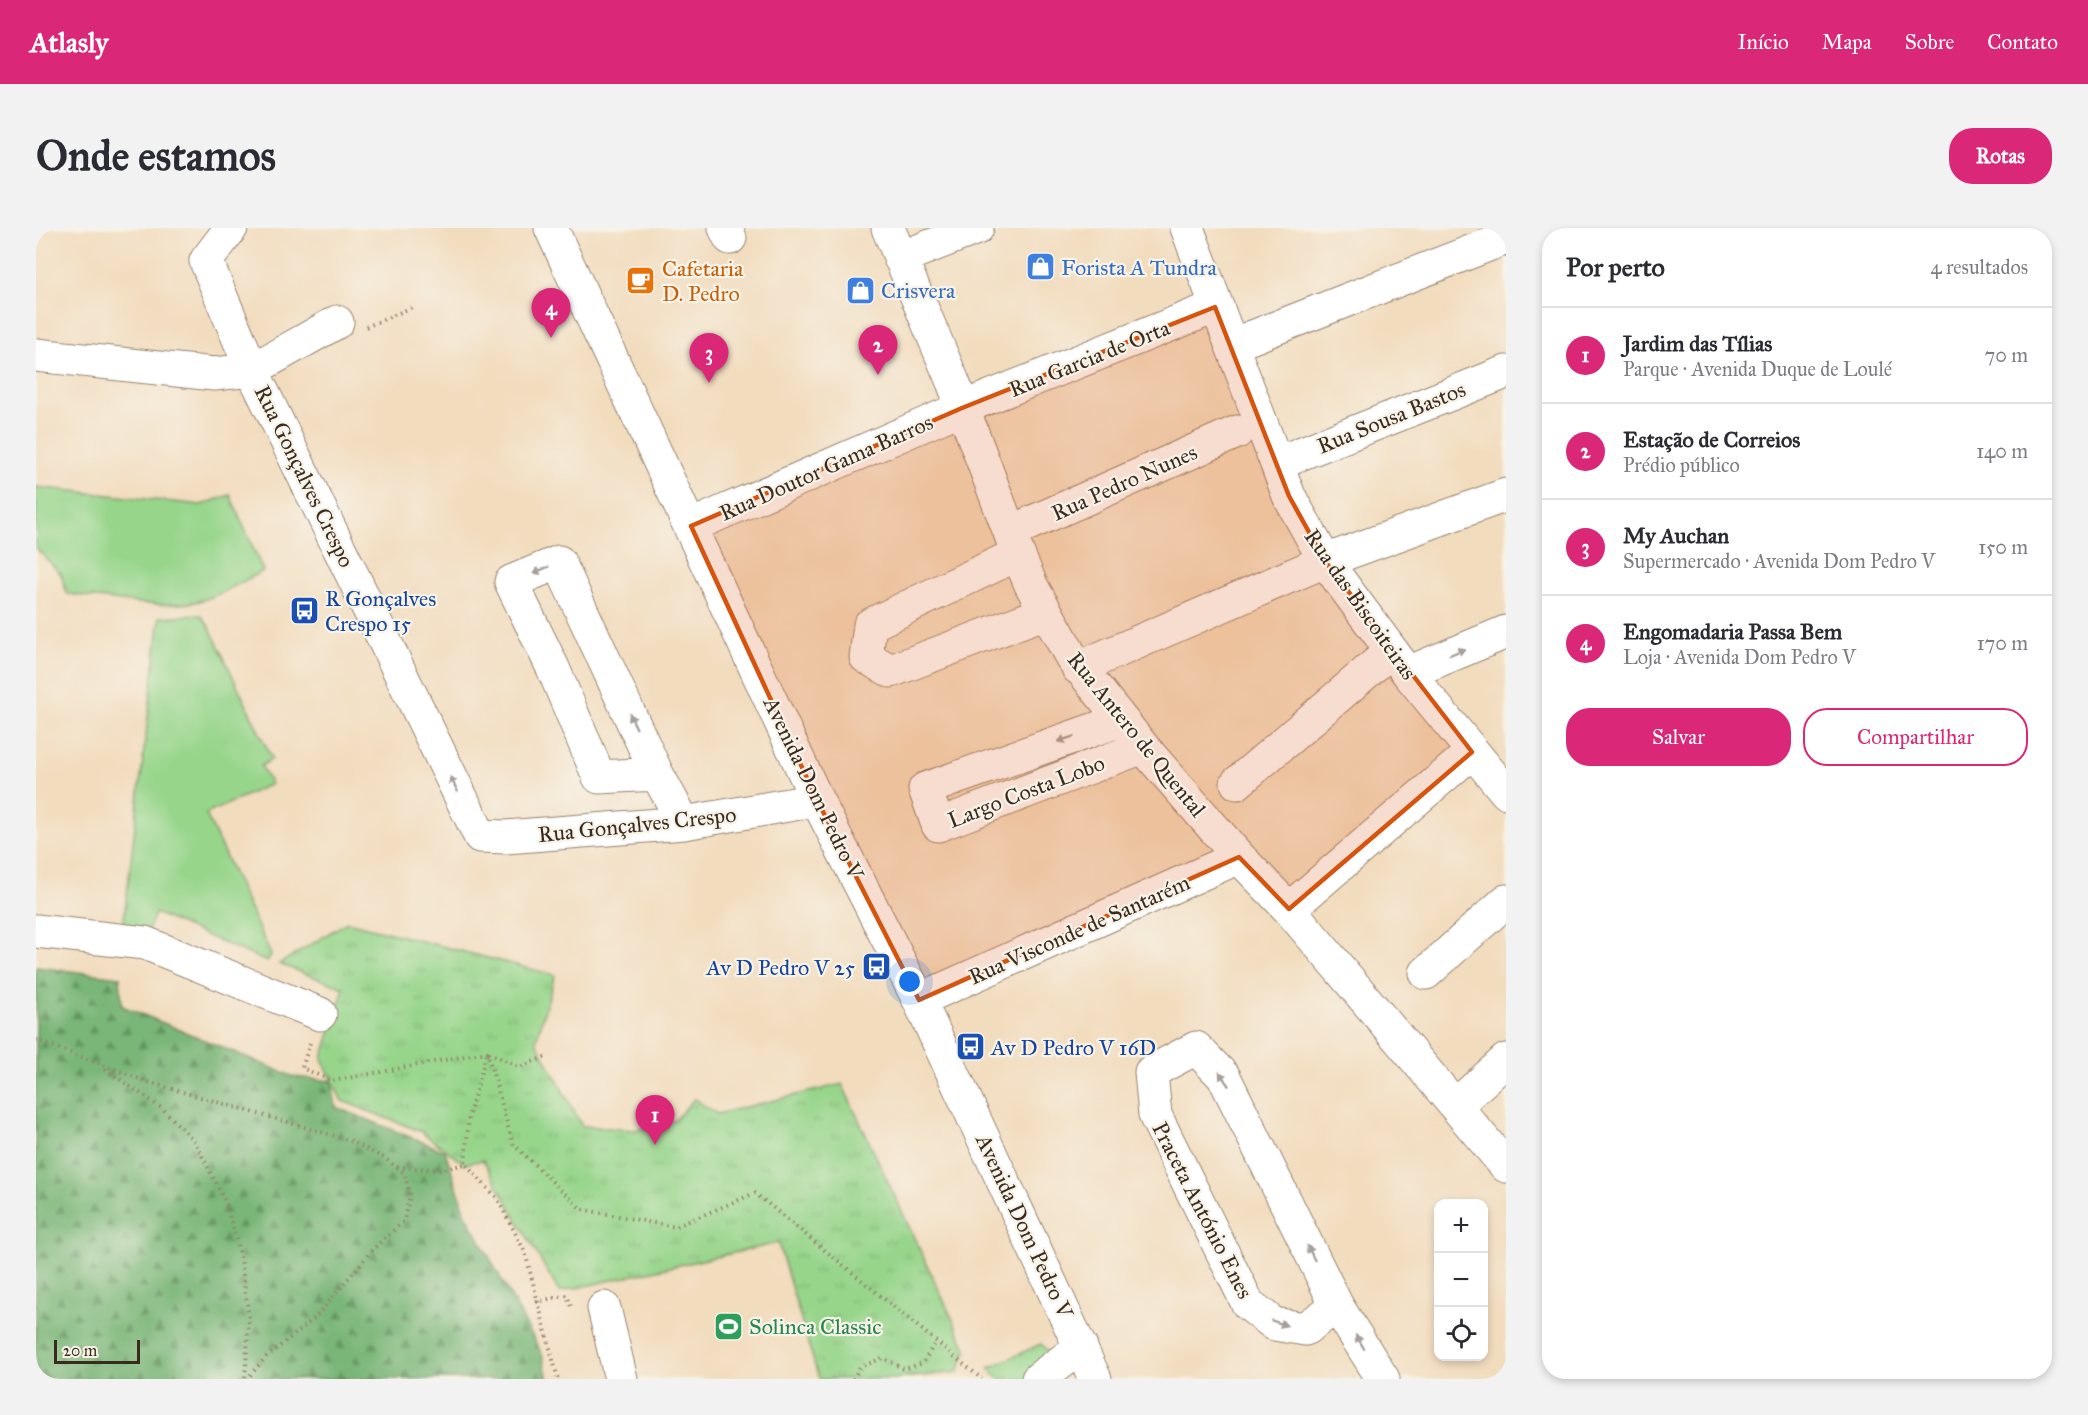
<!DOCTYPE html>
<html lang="pt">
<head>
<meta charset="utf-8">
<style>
	body { margin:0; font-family:"IM FELL Great Primer",serif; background:#f2f2f3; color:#2b2b33 }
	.controls { position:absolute; right:18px; bottom:18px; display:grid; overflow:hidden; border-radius:12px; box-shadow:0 3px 9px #0003 }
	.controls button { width:54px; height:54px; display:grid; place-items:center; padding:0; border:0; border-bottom:2px solid #e1e1e2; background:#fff; color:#2b2b33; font:30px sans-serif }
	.scale { position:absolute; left:18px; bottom:15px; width:86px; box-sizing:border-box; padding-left:6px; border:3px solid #3b2a1e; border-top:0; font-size:16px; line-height:21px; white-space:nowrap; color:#3b2a1e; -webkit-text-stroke:4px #f7f3e8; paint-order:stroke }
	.you { position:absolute; left:874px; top:754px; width:21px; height:21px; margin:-15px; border:4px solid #fff; border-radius:50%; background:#1a73e8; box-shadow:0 0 0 9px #1a73e833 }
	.badge { display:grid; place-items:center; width:39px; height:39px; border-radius:50%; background:#db2777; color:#fff; font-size:20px; font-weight:700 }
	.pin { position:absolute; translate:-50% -50px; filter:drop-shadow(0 2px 3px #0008) }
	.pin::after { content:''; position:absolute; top:32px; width:21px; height:18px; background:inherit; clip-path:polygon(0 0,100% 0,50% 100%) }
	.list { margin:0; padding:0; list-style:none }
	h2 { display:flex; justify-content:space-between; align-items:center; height:78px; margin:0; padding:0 24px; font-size:26px }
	h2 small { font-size:20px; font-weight:400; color:#7c7c81 }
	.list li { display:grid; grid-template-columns:39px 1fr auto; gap:18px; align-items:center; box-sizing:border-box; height:96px; padding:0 24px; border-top:2px solid #e1e1e2 }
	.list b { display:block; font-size:22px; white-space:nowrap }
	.list p { margin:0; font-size:20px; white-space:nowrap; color:#7c7c81 }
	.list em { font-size:20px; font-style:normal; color:#7c7c81 }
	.actions { display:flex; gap:12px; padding:18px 24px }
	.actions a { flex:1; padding:14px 0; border:2px solid #db2777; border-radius:24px; text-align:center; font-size:21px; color:#db2777 }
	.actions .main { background:#db2777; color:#fff }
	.icon { flex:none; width:33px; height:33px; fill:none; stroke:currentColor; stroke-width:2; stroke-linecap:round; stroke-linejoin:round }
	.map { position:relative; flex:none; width:1470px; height:1151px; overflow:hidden; border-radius:24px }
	header { display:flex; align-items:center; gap:36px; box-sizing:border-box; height:84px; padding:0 30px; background:#db2777; color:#fff }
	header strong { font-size:28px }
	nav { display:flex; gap:33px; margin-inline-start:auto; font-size:21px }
	.intro { display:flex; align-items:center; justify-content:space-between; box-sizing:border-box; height:144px; padding:0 36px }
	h1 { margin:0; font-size:42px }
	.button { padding:15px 27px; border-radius:24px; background:#db2777; color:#fff; font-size:21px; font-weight:700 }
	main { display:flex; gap:36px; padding:0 36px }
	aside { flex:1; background:#fff; border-radius:24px; box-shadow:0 3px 9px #0003 }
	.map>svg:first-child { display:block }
	.green { fill:#97d58b; stroke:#698054; stroke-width:1.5 }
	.forest { fill:url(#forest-firs); stroke:#5a704a; stroke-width:1.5 }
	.park { fill:url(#park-tufts); stroke:#698054; stroke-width:1.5 }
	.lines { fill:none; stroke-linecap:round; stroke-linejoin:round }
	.minor-casing { stroke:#96836e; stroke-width:35 }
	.path { stroke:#96836e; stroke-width:4; stroke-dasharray:1.5 4.5; stroke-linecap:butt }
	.minor { stroke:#fff; stroke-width:33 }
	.oneway { fill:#a79f9a }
	.marked { fill:#d7540e; fill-opacity:0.2; stroke:#d7540e; stroke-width:4.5; stroke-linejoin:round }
	.labels { text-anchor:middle; stroke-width:4.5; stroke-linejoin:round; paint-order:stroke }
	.shop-label { font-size:22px; fill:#366cbe; stroke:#f7f3e8; text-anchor:start }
	.food-label { font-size:22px; fill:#c56008; stroke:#f7f3e8; text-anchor:start }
	.street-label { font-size:22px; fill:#3b2a1e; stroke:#f7f3e8 }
	.transit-label { font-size:22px; fill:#164399; stroke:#f7f3e8; text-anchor:start }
	.leisure-label { font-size:22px; fill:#27864d; stroke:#f7f3e8; text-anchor:start }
</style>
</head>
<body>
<header>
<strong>Atlasly</strong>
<nav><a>Início</a><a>Mapa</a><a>Sobre</a><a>Contato</a></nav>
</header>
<div class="intro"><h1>Onde estamos</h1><a class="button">Rotas</a></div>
<main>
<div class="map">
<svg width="1470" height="1151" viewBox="0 0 1470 1151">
	<defs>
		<pattern id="forest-firs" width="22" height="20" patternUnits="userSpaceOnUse" patternTransform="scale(1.5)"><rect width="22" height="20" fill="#79b677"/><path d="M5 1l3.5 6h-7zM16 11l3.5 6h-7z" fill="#649461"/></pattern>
		<pattern id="park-tufts" width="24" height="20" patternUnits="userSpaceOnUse" patternTransform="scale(1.5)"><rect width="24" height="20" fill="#97d58b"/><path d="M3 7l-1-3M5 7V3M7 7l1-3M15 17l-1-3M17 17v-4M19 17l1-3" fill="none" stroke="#83b778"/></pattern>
	</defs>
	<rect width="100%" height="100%" fill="#f7f3e8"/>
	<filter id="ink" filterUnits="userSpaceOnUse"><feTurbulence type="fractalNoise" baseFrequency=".0167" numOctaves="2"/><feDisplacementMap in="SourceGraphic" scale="12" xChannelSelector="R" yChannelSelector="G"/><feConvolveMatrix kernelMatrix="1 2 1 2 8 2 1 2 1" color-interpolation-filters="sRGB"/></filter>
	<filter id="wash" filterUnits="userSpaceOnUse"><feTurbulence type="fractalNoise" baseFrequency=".008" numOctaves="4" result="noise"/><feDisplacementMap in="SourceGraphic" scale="24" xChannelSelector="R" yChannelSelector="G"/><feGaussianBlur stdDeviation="1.35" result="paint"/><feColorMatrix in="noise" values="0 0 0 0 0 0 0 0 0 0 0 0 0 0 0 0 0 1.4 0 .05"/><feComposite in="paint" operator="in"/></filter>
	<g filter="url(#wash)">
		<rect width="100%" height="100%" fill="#f2dcbe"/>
		<path class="green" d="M0,259L165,277L194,267L227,343C209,352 192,363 173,370C134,385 72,370 31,366L25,346L0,320Z
			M165,387L173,398L236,531L225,538L235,556L170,586L235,727L231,734L119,685L112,703L87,699L124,389Z
			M1005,1116L1017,1129L990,1151H963L953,1140Z"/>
		<path class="forest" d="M0,739L84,749L86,778L258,849L296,853L300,879L409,923L430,986L506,1126L512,1151H0Z"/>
		<path class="park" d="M311,694L519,747L500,813L546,898L599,902L639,892L658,871L681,886L806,856L931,1122L922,1144L856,1151H783L742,1015L523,1064L447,932L429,936L384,903L306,873L286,831L308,760L243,736Z"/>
	</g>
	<g filter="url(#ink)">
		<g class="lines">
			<defs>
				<path id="minor" d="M195,0L170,33L216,142L444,608L470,609L648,595L781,572
					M515,0L781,572L883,772L1059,1151
					M689,0L694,10
					M852,0L917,154L982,326L995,357L1036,430L1107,519L1203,629L1253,681L1470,938
					M1151,0L1253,268L1289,333L1372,445L1470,564
					M864,30L941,0
					M1196,117L1470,10
					M0,127L178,146L216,142L301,94
					M1241,235L1470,144
					M655,298L926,180L1179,79
					M974,304L1201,204
					M982,326L834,397L830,429L855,443L1010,384
					M1042,440L1289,333L1470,267
					M1372,445L1470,404
					M1085,492L889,561L902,597L1107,519
					M621,546L563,549L517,440L475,354L523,334L621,546L648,595
					M1201,555L1355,423
					M1253,681L1436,524
					M0,703L109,715L284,786
					M1390,745L1470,673
					M883,772L1203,629
					M1419,878L1470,832
					M1301,1078L1269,1101L1238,1096L1212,1076L1119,887L1115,844L1160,820L1188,849L1301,1078L1347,1151
					M568,1080L585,1151
					M1002,1151L1045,1119"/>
			</defs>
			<use href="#minor" class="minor-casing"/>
			<path class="path" d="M330,99L379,78
				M0,812L112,854L313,912L350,931L368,945L374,967L368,993L338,1020L279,1090L230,1129L211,1151
				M274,815L266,840L296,853L451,824L477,916L545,981L639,999L719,965L946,1151
				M509,829L484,839L451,824L433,887L429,936L461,970L489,1024L522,1151
				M69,841L127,881L159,914L190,975L205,1031L213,1091L209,1151
				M361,939L405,942L429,936
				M500,1074L531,1067L536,1081
				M817,1151L824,1139L847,1130L868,1141L887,1135L900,1113"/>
			<use href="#minor" class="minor"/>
		</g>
		<defs><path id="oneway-solid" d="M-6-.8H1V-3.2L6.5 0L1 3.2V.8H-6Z" transform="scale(1.5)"/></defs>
		<g class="oneway">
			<use href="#oneway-solid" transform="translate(505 342) rotate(157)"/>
			<use href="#oneway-solid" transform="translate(1421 424) rotate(-23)"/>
			<use href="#oneway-solid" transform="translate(597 493) rotate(-115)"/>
			<use href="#oneway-solid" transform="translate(1030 511) rotate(161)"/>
			<use href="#oneway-solid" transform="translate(418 556) rotate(-116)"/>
			<use href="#oneway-solid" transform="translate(1188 851) rotate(-124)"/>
			<use href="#oneway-solid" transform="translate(1275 1025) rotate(-116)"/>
			<use href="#oneway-solid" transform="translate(1243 1095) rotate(18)"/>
			<use href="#oneway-solid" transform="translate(1324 1114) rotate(-122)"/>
		</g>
	</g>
	<path class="marked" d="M1179,79L1253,268L1289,333L1436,524L1253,681L1203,629L883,772L781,572L655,298L926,180Z"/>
	<defs>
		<symbol id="shop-square" viewBox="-11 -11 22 22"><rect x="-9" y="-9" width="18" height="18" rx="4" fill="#3f7fe0" stroke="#f7f3e8"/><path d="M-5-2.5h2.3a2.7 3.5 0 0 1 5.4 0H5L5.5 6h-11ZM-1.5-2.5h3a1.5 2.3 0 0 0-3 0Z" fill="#fff"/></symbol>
		<symbol id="cafe-square" viewBox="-11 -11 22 22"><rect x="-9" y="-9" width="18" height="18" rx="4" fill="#e8710a" stroke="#f7f3e8"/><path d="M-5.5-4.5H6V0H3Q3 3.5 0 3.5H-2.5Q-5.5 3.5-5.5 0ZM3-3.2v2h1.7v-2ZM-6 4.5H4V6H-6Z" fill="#fff"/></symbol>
		<symbol id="bus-square" viewBox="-11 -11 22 22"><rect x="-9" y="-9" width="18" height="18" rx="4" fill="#1a4fb4" stroke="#f7f3e8"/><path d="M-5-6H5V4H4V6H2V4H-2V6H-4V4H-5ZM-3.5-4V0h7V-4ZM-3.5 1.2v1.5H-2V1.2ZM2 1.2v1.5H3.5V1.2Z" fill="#fff"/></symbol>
		<symbol id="stadium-square" viewBox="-11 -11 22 22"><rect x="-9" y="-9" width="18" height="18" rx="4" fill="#2e9e5b" stroke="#f7f3e8"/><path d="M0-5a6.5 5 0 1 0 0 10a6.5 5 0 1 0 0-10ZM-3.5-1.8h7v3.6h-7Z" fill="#fff"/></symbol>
	</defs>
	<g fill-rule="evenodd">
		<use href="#shop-square" x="988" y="22" width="33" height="33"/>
		<use href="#cafe-square" x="588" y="36" width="33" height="33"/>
		<use href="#shop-square" x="808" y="46" width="33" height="33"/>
		<use href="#bus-square" x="252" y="366" width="33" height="33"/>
		<use href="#bus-square" x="824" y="722" width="33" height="33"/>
		<use href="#bus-square" x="918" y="802" width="33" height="33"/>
		<use href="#stadium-square" x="676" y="1082" width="33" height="33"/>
	</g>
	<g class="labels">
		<g class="shop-label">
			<text x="1025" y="47">Forista A Tundra</text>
			<text x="845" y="70">Crisvera</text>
		</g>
		<g class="food-label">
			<text x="626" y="48">Cafetaria<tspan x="626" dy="25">D. Pedro</tspan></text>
		</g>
		<g class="street-label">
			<text transform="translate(1053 130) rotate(-22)" y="8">Rua Garcia de Orta</text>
			<text transform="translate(1355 189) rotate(-22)" y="8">Rua Sousa Bastos</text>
			<text transform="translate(790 239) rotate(-24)" y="8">Rua Doutor Gama Barros</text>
			<text transform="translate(269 248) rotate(64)" y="8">Rua Gonçalves Crespo</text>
			<text transform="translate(1088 254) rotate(-24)" y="8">Rua Pedro Nunes</text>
			<text transform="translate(1325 376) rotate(55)" y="8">Rua das Biscoiteiras</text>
			<text transform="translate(1101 506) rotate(51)" y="8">Rua Antero de Quental</text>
			<text transform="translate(778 560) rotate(64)" y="8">Avenida Dom Pedro V</text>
			<text transform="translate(990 563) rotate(-21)" y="8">Largo Costa Lobo</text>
			<text transform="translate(601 596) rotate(-6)" y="8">Rua Gonçalves Crespo</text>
			<text transform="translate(1043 701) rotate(-24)" y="8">Rua Visconde de Santarém</text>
			<text transform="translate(1167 982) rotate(63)" y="8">Praceta António Enes</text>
			<text transform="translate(989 998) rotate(65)" y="8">Avenida Dom Pedro V</text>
		</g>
		<g class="transit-label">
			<text x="289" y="378">R Gonçalves<tspan x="289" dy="25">Crespo 15</tspan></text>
			<text x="819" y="747" text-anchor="end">Av D Pedro V 25</text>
			<text x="955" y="827">Av D Pedro V 16D</text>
		</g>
		<g class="leisure-label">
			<text x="713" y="1106">Solinca Classic</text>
		</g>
	</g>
</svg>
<div class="controls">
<button>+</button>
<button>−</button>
<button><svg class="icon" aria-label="locate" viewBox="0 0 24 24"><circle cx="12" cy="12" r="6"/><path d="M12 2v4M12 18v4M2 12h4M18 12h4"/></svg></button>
</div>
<div class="scale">20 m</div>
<div class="you"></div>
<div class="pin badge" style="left:619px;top:917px">1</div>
<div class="pin badge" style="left:842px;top:147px">2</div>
<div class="pin badge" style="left:673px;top:155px">3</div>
<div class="pin badge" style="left:515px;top:110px">4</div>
</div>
<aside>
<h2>Por perto<small>4 resultados</small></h2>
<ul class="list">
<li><span class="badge">1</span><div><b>Jardim das Tílias</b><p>Parque · Avenida Duque de Loulé</p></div><em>70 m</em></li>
<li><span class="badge">2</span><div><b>Estação de Correios</b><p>Prédio público</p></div><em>140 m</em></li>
<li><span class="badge">3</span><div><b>My Auchan</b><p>Supermercado · Avenida Dom Pedro V</p></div><em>150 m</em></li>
<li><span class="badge">4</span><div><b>Engomadaria Passa Bem</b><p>Loja · Avenida Dom Pedro V</p></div><em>170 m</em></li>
</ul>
<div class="actions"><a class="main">Salvar</a><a>Compartilhar</a></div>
</aside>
</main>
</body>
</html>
